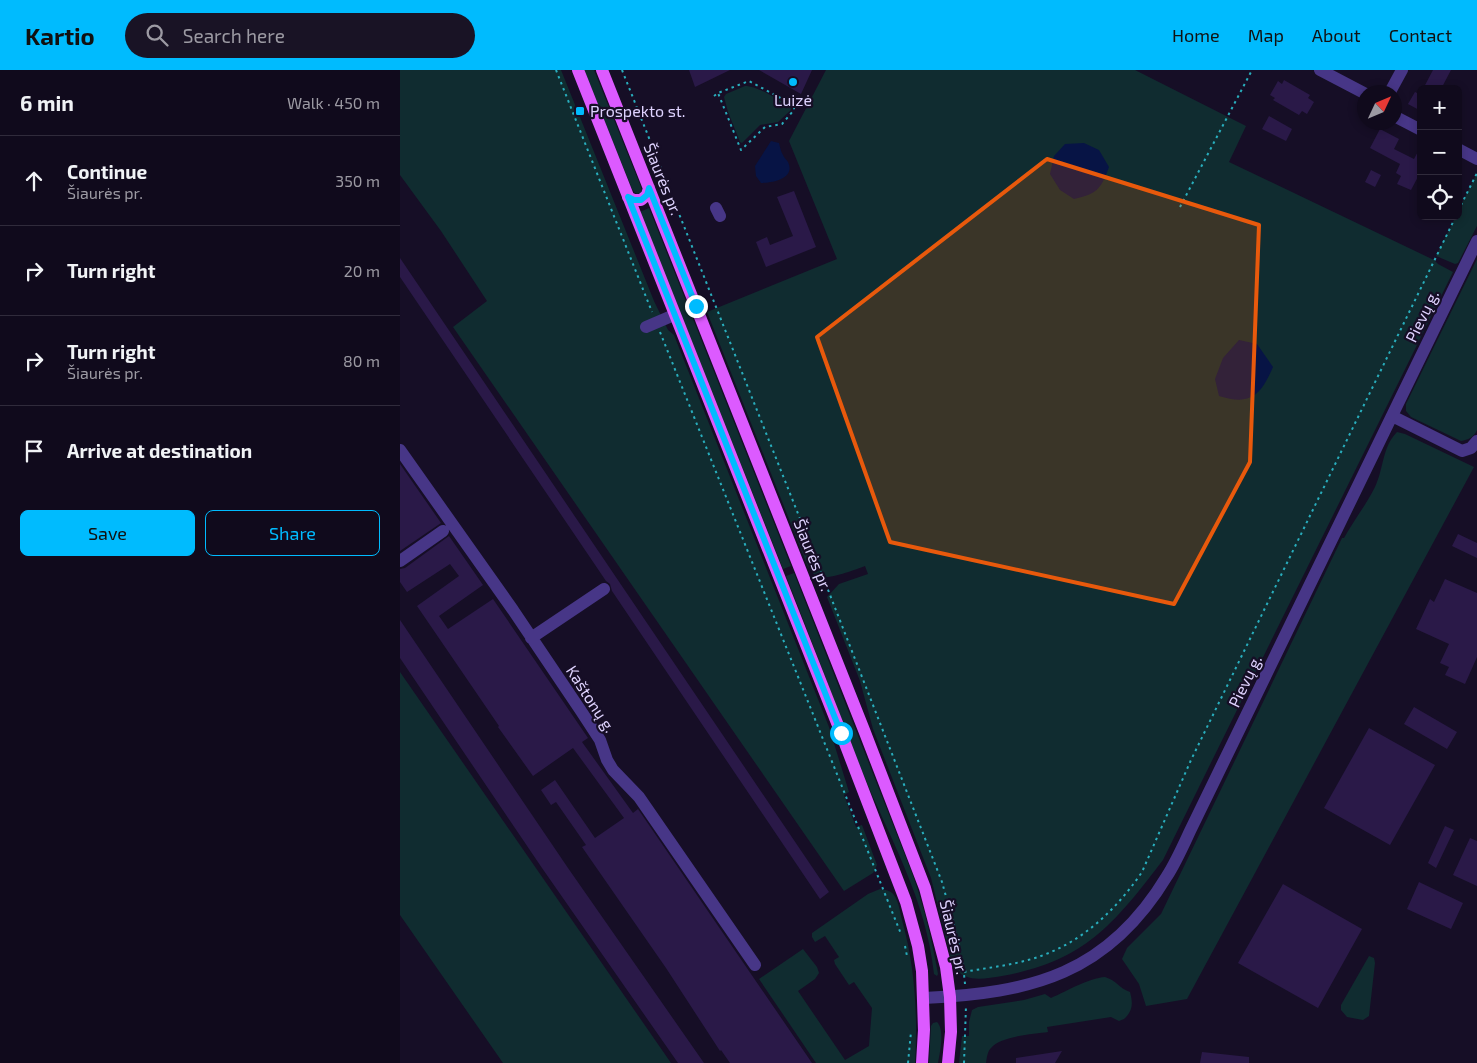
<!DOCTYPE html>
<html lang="en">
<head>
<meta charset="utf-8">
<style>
	body { margin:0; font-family:"Exo 2",sans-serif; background:#191325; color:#f1f3f6 }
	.controls { position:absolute; right:15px; top:15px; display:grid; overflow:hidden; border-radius:8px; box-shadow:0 2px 8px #0003 }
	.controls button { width:45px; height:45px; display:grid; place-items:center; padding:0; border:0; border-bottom:1px solid #302b3b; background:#100a1c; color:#f1f3f6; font:25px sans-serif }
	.compass { position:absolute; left:957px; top:15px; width:45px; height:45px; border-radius:50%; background:#100a1c; box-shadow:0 2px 8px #0003; rotate:46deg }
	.stop { position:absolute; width:15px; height:15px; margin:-11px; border:4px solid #00bbfe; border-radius:50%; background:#fff }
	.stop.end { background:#00bbfe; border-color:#fff; box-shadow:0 1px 5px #0008 }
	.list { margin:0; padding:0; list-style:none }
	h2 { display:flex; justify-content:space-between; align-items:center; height:65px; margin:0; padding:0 20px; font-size:21px }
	h2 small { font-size:16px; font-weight:400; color:#9c9aa3 }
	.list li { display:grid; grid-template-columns:32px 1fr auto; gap:15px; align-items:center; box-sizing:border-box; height:90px; padding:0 20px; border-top:1px solid #302b3b }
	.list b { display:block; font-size:19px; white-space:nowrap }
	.list p { margin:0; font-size:16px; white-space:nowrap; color:#9c9aa3 }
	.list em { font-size:16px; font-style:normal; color:#9c9aa3 }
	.actions { display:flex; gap:10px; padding:15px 20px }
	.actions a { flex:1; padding:11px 0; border:1px solid #00bbfe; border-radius:8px; text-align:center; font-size:18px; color:#00bbfe }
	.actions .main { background:#00bbfe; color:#111 }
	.icon { flex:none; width:28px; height:28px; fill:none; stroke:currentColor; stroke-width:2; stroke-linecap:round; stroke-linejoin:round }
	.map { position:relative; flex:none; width:1077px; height:993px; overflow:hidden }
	header { display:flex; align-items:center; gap:30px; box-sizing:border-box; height:70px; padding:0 25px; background:#00bbfe; color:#111 }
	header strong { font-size:24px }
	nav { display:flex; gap:28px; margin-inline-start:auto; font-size:18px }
	.search { width:350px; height:45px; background:#191325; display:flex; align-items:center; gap:12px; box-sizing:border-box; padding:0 18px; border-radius:28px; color:#9c9aa3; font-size:19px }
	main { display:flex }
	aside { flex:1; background:#100a1c }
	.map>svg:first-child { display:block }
	.green { fill:#102c30 }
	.water { fill:#071445 }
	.building { fill:#2a1948 }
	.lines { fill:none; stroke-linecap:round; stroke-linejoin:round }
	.path { stroke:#29aebd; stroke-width:2; stroke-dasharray:2.5 4; stroke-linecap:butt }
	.minor { stroke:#473687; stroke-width:12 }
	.major { stroke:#dc5aff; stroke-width:12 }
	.route { stroke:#00bbfe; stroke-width:6 }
	.marked { fill:#e8590c; fill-opacity:0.2; stroke:#e8590c; stroke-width:4; stroke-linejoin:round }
	.poi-dot { fill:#00bbfe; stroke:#160e26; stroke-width:2 }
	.labels { text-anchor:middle; stroke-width:4.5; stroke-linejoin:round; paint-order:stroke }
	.poi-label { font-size:16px; fill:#dfd3ff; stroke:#160e26 }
	.street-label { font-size:16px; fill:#dfd3ff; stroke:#160e26 }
</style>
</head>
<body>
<header>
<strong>Kartio</strong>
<div class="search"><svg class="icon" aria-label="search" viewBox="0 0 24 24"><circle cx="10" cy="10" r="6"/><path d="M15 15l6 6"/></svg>Search here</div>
<nav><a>Home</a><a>Map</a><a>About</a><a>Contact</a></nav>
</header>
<main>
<aside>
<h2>6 min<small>Walk · 450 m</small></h2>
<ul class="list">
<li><svg class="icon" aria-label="ahead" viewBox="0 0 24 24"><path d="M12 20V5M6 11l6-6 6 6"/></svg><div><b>Continue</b><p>Šiaurės pr.</p></div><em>350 m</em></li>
<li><svg class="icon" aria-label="right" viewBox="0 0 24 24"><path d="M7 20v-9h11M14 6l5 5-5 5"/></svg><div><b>Turn right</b></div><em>20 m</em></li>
<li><svg class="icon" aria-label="right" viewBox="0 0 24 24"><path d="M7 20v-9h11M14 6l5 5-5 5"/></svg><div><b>Turn right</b><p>Šiaurės pr.</p></div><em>80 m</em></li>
<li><svg class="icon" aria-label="arrive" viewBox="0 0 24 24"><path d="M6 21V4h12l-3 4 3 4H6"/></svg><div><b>Arrive at destination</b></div></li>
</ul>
<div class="actions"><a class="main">Save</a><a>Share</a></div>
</aside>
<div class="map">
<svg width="1077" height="993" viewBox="0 0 1077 993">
	<rect width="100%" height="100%" fill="#160e26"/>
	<path class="green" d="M0,0H161L254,231L268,260L274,265L429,657L449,722L444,725L456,757L462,755L477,795L473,803L444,821L53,257L87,231L41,161L0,105Z
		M184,0H194L241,117L242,121L240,124L235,123L232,119Z
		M426,0H735L846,56L829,92L1034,190L1038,194L1053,202L763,790C714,854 685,891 602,906C583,909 567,913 553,897L531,808L473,659L460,611L427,527L439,514L468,504L465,496C454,500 427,511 416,506C413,504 411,500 408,497L307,242L437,189L389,71Z
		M345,16C358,16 379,30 391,37V40L378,52L360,55L342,73L340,72L328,42L324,27L326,24Z
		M1077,103V156L1058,193L1055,194L1036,186L1056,146H1058V141Z
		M249,138L391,496L383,499L240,142Z
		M1077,189V360C1074,367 1068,370 1061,371L1011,347L1006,341V334Z
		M997,362L1005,364L1074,397L787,929L746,936L739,914L722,889L727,878L761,844L942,468H944C954,450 966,435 975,417C984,398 982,377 997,362Z
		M394,503L512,803C524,836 532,870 538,904L537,906L534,904C526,828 490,770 462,701C436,636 412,571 386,506Z
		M0,602L271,993H103L0,845Z
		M480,819C485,820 490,820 494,825C499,832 500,842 502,850C515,896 518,946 515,993H416L359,909L403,879L417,897L419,903L415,909L398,921L445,990L469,976L472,938L454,912L449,915L435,894L434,890L439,887L425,866L415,872L412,867V863L468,824Z
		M969,886L974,888L975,893L969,946L963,950L947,947L941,940V935Z
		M705,907C718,911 718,918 730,922C733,933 733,941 724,949L719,951L711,947L647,957L648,962C634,964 600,966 591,978C587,982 587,988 586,993H559L562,966H569V952L572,940L578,937L624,930L645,924L651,928C667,921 689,908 705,907Z
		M537,952C545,960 540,982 538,993H529L531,956L533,953Z"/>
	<path class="water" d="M371,71L379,73C380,77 381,82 383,85C384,88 387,90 388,92C396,109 372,113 361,113L356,106L355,96Z
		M684,73L699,80L709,97C701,119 697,124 674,129L660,120L650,104L654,86L665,74Z
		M839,270L857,274L873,297C861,325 851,336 819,326L815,309L823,288Z"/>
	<path class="building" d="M289,0H330L295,17Z
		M359,0H412L401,24Z
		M1033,0H1051L1041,19H1023Z
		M884,10L910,25L908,28L914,32L907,44L902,41L899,45L873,30L875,28L870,25L878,11L882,14Z
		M1015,22L1021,25V41L1008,34Z
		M869,46L892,59L886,71L862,59Z
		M980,59L999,69L994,79L1014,89L1021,76V101L1011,120L997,114L1001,106L996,103L1000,94L970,78Z
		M971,100L981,105L975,117L965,112Z
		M394,121L416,177L366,197L356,172L367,167L370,175L393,166L377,127Z
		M0,188L429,822L420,829L212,521L210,514L206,511L0,207Z
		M0,394L41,453L0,481Z
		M1058,464L1077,473V488L1052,476Z
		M49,466L83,515L39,546L48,559L93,529L188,668L182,672L233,743L238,739L412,993H330L321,980L320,981L266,898L182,777L186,775L156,732L151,735L141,720L155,710L195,768L224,748L173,678L133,706L98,657L99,656L17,536L59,506L50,494L7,522L0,512V499L5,498Z
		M1045,509L1077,523V587L1065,614L1045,605L1049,597L1040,593L1049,574L1016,559L1030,529L1034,532Z
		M0,550L168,798L304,993H278L142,798L0,588Z
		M1014,637L1057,662L1047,679L1004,654Z
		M969,658L1035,695L990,775L924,738Z
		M1045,756L1054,760L1036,798L1028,793Z
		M1070,768L1077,771V816L1053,805Z
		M1019,812L1063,833L1051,859L1007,839Z
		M883,814L962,859L918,938L838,893Z
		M662,981L655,993H616V988Z
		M802,982L849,987V993H800Z"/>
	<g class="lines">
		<path class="path" d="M156,0L252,242
			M222,0L416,489L542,812C551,845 562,880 565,914
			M314,26L318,23L349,11L388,32L394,35V40L382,54L365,57L341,80L318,23
			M780,137L852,0
			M1058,141L1077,103
			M260,262L501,864
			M505,876L507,886
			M564,902C585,898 607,896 628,890C677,877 714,843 742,802L791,690L1056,146
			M508,993L511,962
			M564,993L566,936"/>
		<path class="minor" d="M920,0L964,23
			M990,22L1002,0
			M994,46L1021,60
			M1058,79L1077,89
			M316,138L320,146
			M246,257L274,245
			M992,346L1062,381L1071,378L1077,371
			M0,380L113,540L181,641L200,670L207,690L213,700L239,727L355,895
			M0,491L43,461
			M131,568L204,519
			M524,928C632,923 708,904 767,806C776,792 783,776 790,761L1077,171"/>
		<path class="major" d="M178,0L441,663L506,832L518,876L522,901L524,960L522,993
			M202,0L464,660L525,818L546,897L550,927L551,962L548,993
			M228,127L234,130H241L247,125L249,118"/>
	</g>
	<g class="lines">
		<path class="route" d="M296,236L249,118L247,125L241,130H234L228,127L441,663"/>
	</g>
	<path class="marked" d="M647,89L859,155L850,392L774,534L490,472L417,267Z"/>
	<g class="poi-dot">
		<circle cx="393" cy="12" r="5"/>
		<rect x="175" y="36" width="10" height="10" rx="2.5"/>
	</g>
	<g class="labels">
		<g class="poi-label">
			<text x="393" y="36">Luizė</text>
			<text x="190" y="47" text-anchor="start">Prospekto st.</text>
		</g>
		<g class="street-label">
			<text transform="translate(263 109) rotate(68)" y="6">Šiaurės pr.</text>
			<text transform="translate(1022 246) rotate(-64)" y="6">Pievų g.</text>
			<text transform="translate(413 485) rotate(68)" y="6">Šiaurės pr.</text>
			<text transform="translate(845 611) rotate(-64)" y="6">Pievų g.</text>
			<text transform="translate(191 629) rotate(57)" y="6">Kaštonų g.</text>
			<text transform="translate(554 867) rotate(77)" y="6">Šiaurės pr.</text>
		</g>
	</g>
</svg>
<div class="controls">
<button>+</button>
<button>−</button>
<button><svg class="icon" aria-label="locate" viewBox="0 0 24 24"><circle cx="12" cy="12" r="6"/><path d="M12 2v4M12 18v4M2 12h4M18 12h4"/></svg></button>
</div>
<svg class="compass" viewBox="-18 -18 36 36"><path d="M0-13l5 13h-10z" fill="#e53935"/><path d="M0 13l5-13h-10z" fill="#9c9aa3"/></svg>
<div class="stop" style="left:441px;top:663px"></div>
<div class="stop end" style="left:296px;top:236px"></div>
</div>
</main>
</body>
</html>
